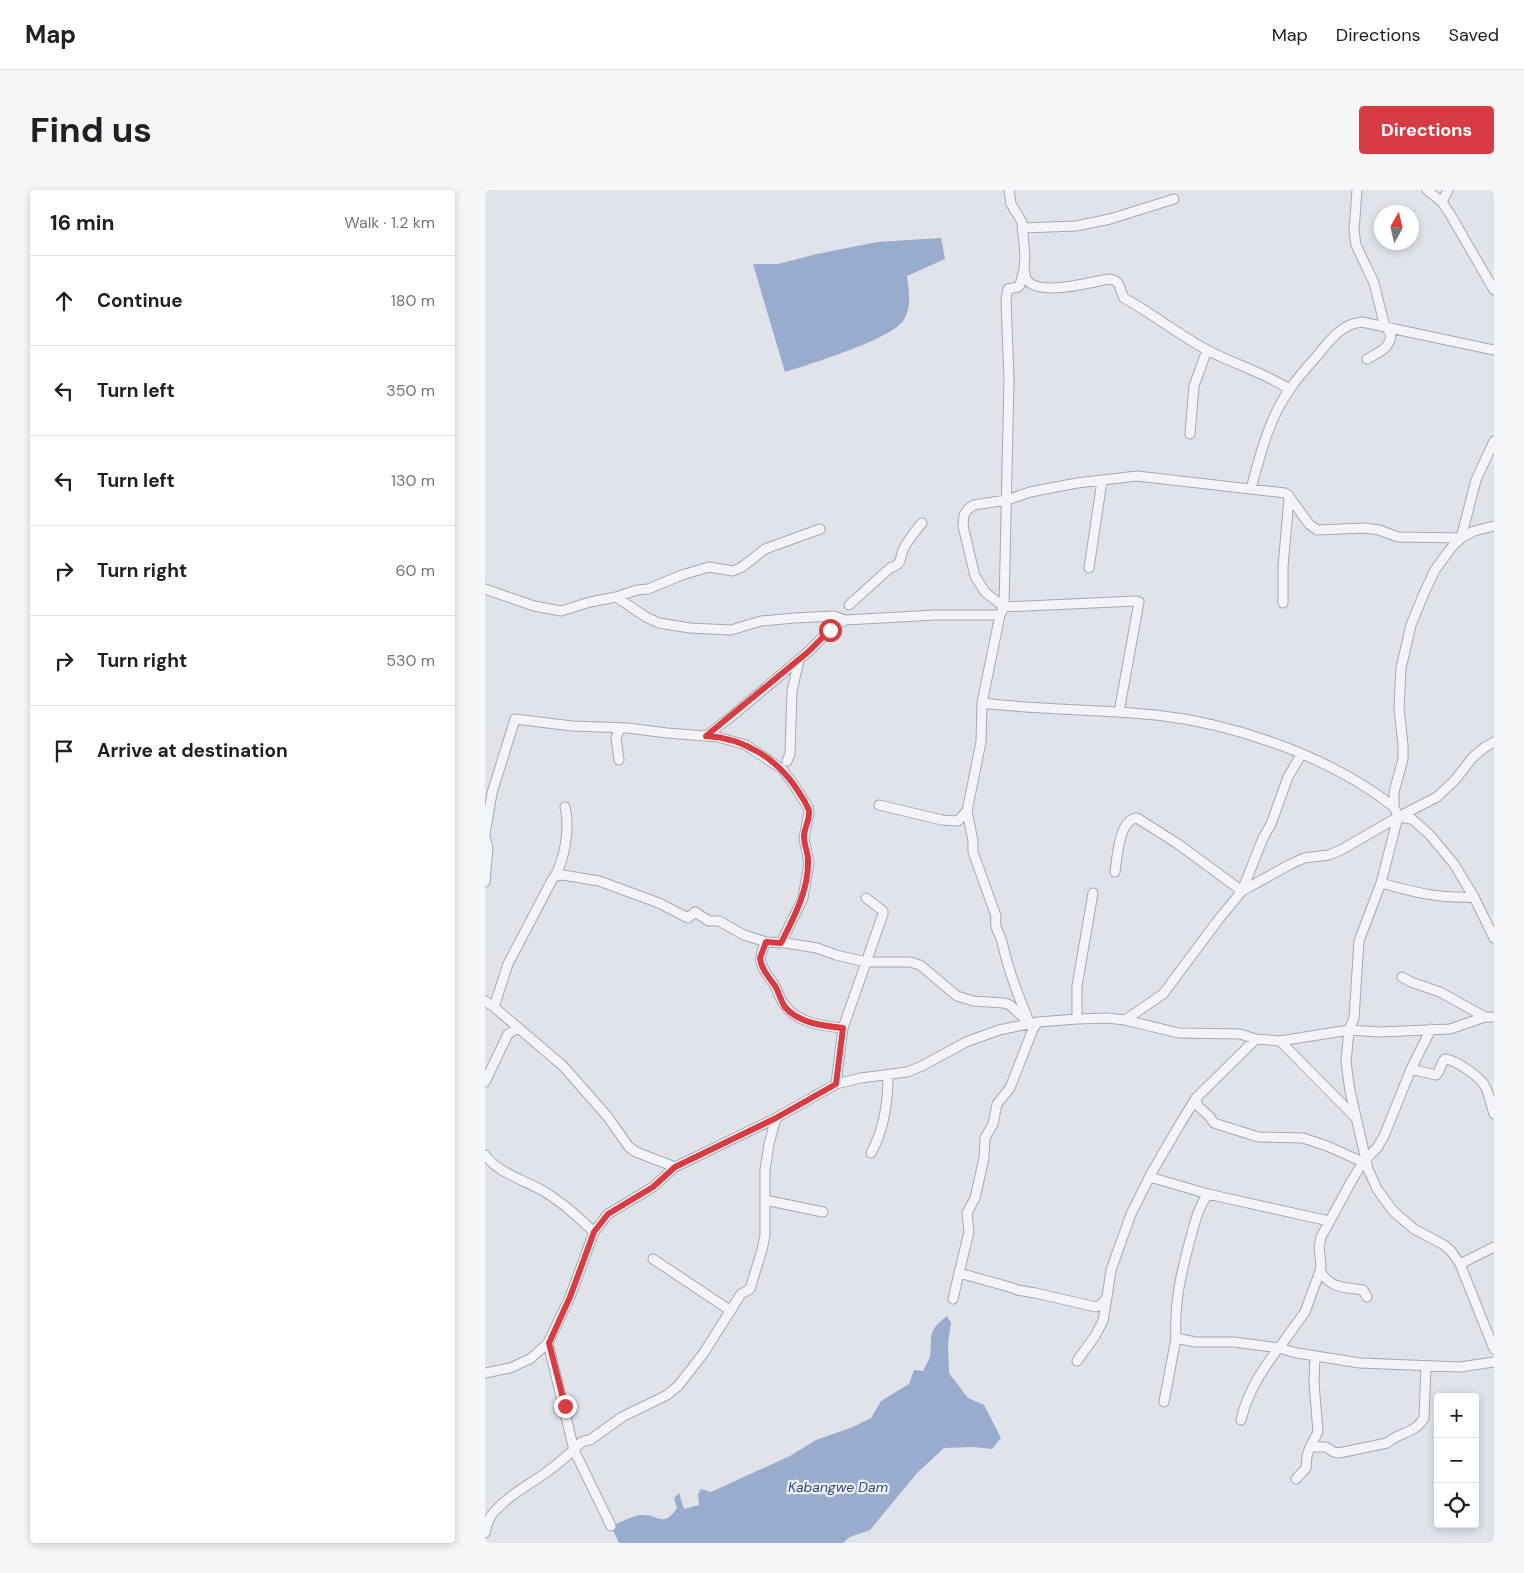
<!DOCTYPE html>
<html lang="en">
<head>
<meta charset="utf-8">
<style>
	body { margin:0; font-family:"DM Sans",sans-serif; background:#f6f6f6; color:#202124 }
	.controls { position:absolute; right:15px; bottom:15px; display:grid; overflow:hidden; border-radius:5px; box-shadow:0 2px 8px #0003 }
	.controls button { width:45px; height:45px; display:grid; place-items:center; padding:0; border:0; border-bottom:1px solid #e0e0e0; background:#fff; color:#202124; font:25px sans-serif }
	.compass { position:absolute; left:889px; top:15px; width:45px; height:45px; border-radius:50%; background:#fff; box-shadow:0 2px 8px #0003; rotate:8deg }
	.stop { position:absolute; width:15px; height:15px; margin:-11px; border:4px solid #d83c43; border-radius:50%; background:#fff }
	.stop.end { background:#d83c43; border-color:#fff; box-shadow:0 1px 5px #0008 }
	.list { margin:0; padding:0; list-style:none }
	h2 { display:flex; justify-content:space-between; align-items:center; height:65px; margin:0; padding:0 20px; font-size:21px }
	h2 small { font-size:16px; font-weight:400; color:#757577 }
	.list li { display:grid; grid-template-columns:32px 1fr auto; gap:15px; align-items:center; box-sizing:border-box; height:90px; padding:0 20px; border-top:1px solid #e0e0e0 }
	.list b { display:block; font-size:19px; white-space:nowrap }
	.list em { font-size:16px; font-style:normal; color:#757577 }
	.icon { flex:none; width:28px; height:28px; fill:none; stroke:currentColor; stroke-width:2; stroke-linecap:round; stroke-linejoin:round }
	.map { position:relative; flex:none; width:1009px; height:1353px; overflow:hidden; border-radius:5px }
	header { display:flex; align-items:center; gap:30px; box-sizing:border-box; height:70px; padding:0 25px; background:#fff; border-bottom:1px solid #e0e0e0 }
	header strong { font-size:24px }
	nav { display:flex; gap:28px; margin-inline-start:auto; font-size:18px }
	.intro { display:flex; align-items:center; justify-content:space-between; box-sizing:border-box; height:120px; padding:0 30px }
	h1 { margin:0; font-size:35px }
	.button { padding:12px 22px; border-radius:5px; background:#d83c43; color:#fff; font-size:18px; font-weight:700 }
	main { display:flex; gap:30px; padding:0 30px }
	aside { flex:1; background:#fff; border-radius:5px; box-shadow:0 2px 8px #0003 }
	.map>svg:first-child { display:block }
	.water { fill:#99accd }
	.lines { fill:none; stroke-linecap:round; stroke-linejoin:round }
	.minor-casing { stroke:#a5a9b5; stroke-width:11 }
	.minor { stroke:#f3f4f8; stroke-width:9 }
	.route { stroke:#d83c43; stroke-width:6 }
	.labels { text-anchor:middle; stroke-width:4.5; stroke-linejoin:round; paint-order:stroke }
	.water-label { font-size:14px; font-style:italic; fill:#2e487a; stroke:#f0f2f7 }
</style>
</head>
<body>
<header>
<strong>Map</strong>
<nav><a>Map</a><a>Directions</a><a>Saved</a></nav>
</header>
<div class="intro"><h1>Find us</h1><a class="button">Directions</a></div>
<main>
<aside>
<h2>16 min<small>Walk · 1.2 km</small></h2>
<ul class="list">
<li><svg class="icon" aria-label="ahead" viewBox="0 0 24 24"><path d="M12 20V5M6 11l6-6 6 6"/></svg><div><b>Continue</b></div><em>180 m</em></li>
<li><svg class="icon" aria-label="left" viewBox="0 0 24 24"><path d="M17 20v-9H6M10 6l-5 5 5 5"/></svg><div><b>Turn left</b></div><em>350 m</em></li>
<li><svg class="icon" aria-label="left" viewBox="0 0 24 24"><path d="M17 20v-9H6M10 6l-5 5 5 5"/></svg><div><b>Turn left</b></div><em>130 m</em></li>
<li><svg class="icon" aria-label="right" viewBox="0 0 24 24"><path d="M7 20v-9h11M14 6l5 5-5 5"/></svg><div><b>Turn right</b></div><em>60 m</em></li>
<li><svg class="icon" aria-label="right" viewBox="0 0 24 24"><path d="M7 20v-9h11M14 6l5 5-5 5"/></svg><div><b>Turn right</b></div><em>530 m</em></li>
<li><svg class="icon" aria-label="arrive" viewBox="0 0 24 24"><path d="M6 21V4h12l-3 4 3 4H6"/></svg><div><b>Arrive at destination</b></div></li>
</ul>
</aside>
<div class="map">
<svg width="1009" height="1353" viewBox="0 0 1009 1353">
	<rect width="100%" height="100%" fill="#e0e3ea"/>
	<path class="water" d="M456,48L460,69L422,86C424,101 427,118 418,131C404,150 325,174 300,182L268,74H293L332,64L392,52Z
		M462,1126L466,1133L463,1153L464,1183L483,1208L499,1215L516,1248L507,1259L488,1257L459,1258L432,1283L385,1340L365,1347L358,1353H134L126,1336C134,1333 149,1325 157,1325C174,1324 178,1339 192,1318L189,1308L194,1303L199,1319L214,1315L213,1304L216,1299L226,1302L305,1266L331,1250L368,1237L386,1228L396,1211L424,1194L429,1180L438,1181C440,1176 444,1171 445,1166C448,1145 441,1142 462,1126Z"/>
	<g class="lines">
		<defs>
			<path id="minor" d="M524,0L526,14L537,32L540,66L539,79L535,95L533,97L523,99L521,110L524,189L519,417L515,425L497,513L496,552L482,621L488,651V662L511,726C509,743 516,742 518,756C524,783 534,808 545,834
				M872,0L869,41L871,55L889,93L900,137L906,144C905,159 894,162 882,169
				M942,0L957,12L965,24L1009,100
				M957,12L963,0
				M537,38L591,36L625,29L689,9
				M539,80C540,83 540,85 541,88C550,108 606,92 624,89C637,91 633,97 639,108C668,124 694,145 724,161C751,175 780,183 804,199
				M705,244L709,196L722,160
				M1009,251L991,290L976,348L966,358L950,380L940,401L926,435L916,478L914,518L918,555V569L909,602V617L913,627L896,693L874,751L869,828L864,840L861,872L865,901L883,979L892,999L908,1021L929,1039L959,1055L966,1061L975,1074L1009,1159
				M766,299C775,265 784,228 805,199C813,187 823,176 832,166C845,150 856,134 877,132L1009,160
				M604,378L617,291
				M0,399L49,416L76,421L105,412L131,407L152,400L163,399L197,385L224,377L248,381L257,377L280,359L335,339
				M131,407L161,427L174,433L205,438L246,440L276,431L309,428L349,426L360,430
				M798,413V377L804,308
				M364,415L405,378C418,373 414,371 418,360C419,356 434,336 437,333
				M497,513C555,520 613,519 671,525C751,534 846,567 909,617
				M634,522L654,412L651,411L519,417L500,402L490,386L478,336L479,325L483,319L489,315L522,310L545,302L592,293L652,286L800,303L803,305L824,334L832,340L880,338L894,340L913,347L976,348L989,341L1009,336
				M221,546L247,526L323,462L345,440L360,430L450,425H515
				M134,570L131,548L135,538
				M302,571L305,564L307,501L314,470
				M394,615L457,630L473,631L482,621
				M913,627L927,629L945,645L969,674L989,707L1009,748
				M0,644L7,603L30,529L87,536L143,538L182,543L233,547L261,555L297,579L307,592L323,617L324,623L319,648L324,673L318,708L296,753
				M0,646L3,658L0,692
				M630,682C632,668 634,629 652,628L693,654L757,701L778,648L786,634L803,587L816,565
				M70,686C80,668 85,637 80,617
				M896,693C929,702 953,709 989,707
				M281,752C271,772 276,776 288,793C293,800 294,808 299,814C311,833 338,836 358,838
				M917,787L926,792L955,802L1000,827
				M0,811L9,817L78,876L122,926L144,957L151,962L190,977
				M9,817L23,774L67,690L70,686L78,685L114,691L174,713L203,728L210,722L224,731H234L259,745L281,752L301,753L332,758L351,765L381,772H425L435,775L472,806L488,811L519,813L525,815L541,830
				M592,829V796L608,703
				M640,830L678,804L734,729L757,701L804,675L819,668L844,665L856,660L913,627L952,607L970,590L988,567L1000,557L1009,552
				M553,832L548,839L525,898L512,914L508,934L500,948L499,968L490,1008L482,1023L484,1042L474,1083L528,1098L532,1100L550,1103L611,1117L617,1114L622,1107L626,1080L646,1024L667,982L695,934L711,908L771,849
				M946,839L926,879L899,946L892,958L878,972L866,992L836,1047L834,1057L836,1075L835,1081L820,1122L794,1158L812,1163L875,1173L975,1177L1009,1172
				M795,851L871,928
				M926,879L951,885C956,881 955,873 960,869C971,870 995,887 1000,896C1004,904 1006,915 1009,924
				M0,892L23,844L33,838
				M351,894L358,838L398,724V721L381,708
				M711,908L713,916L724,926L729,933L773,947L818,948L842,956L878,972
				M386,963C399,940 403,911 403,885
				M0,965C14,984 40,990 60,1002C78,1013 93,1027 109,1042
				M665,987L723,1004L844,1031
				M723,1004C712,1019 710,1033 705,1050C696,1085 689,1111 691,1148L710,1152H749L794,1158C777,1179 762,1204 756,1230
				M280,1010L338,1022
				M168,1069L246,1121
				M975,1074L1009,1057
				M835,1081C846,1099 859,1097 878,1100L882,1107
				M468,1109L474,1083
				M63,1153L89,1260L126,1336
				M830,1166L829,1193L833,1242L825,1257H841L849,1262L854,1263L902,1253C914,1242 930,1244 939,1228L941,1176
				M592,1171L610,1146L618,1131L622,1107
				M0,1183L25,1178L45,1169L63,1153L85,1107L109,1042L123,1024L168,997L190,977L291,928L351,894L376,888L422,882L437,876L481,852L514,840L553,832L592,829L622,828L640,830L694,843L755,844L771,849L795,851L864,840L894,842L965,839L1000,827H1009
				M679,1212L691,1148
				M811,1289L821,1278L822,1266L825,1257
				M0,1343C2,1335 3,1328 9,1322C24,1305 42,1296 59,1284C68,1278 76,1271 84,1264C92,1258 94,1250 105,1250L137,1227L182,1205L193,1196L218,1164L256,1104L265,1099L277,1060L280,1045V980L284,954L291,928"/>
		</defs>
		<use href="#minor" class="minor-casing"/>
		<use href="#minor" class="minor"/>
	</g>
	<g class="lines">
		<path class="route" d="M80,1216L64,1153L85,1107L109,1042L123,1024L168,997L190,977L291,928L351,894L358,838C339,836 313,833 300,817C295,810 294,802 290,796C284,787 276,779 275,768L281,752L296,753C309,727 324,700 323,670C323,662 319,655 319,647C319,638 325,630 324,621C322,614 317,607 313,601C293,569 259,548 221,546L323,462L345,440"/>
	</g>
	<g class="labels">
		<g class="water-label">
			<text x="353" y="1302">Kabangwe Dam</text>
		</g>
	</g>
</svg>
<div class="controls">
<button>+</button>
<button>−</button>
<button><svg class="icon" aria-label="locate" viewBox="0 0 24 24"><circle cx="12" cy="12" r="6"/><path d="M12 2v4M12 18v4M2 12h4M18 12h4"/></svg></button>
</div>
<svg class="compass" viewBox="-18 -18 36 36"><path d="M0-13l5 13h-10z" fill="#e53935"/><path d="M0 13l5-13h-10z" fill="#757577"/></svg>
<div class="stop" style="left:345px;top:440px"></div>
<div class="stop end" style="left:80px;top:1216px"></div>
</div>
</main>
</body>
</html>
